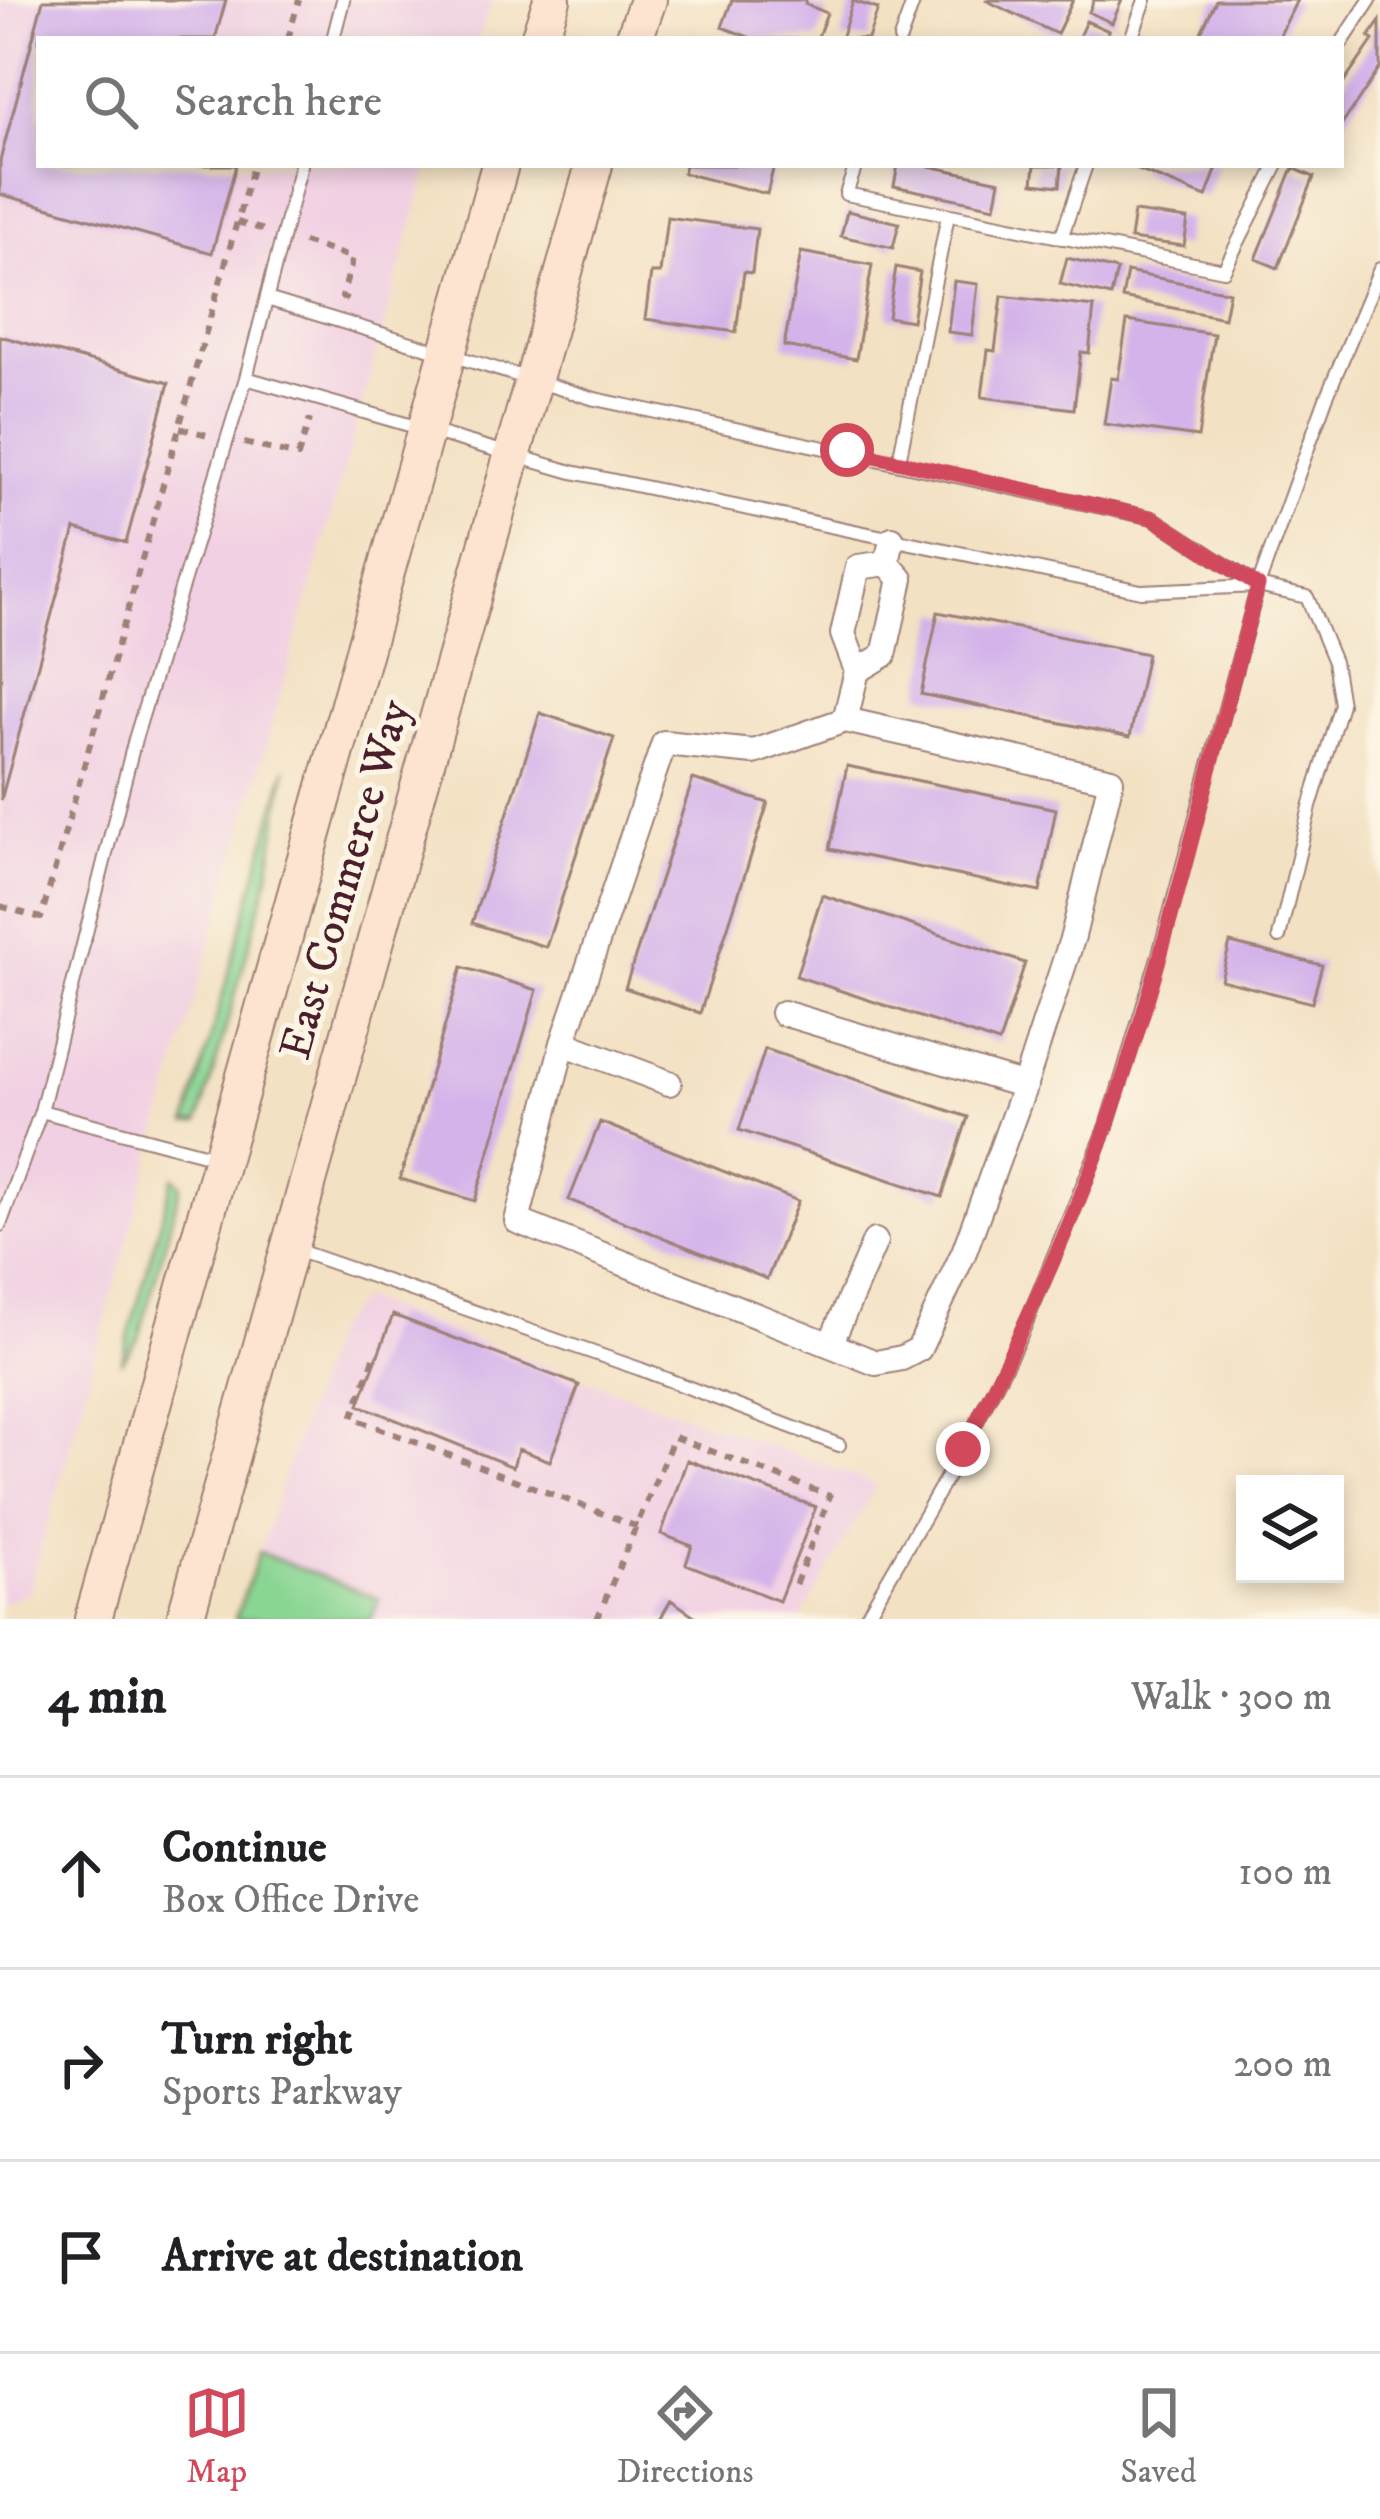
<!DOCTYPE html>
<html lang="en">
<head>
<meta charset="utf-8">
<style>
	body { margin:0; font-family:"IM FELL DW Pica",serif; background:#f2f2f2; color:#202124 }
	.controls { position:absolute; right:36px; bottom:36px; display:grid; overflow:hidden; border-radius:0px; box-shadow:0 6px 18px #0003 }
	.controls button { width:108px; height:108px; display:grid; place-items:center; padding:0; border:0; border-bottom:3px solid #e0e0e0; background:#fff; color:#202124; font:60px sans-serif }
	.stop { position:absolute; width:36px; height:36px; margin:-27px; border:9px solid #d1495b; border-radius:50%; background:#fff }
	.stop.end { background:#d1495b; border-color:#fff; box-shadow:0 3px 12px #0008 }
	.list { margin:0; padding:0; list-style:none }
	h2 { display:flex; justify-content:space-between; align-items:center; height:156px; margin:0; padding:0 48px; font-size:51px }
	h2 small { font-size:39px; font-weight:400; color:#757577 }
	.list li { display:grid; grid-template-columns:78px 1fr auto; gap:36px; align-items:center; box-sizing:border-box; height:192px; padding:0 48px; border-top:3px solid #e0e0e0 }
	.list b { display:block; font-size:45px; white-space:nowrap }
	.list p { margin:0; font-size:39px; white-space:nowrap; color:#757577 }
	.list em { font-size:39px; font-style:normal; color:#757577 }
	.icon { flex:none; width:66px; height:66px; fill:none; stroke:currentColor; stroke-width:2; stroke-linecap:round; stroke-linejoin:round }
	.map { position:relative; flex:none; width:1380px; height:1619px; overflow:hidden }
	.search { position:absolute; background:#fff; box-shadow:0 6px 18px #0003; left:36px; right:36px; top:36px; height:132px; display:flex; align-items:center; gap:30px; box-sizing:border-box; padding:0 42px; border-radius:0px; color:#757577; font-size:45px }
	.sheet { height:732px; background:#fff }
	nav { display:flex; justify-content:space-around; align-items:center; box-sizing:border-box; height:168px; border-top:3px solid #e0e0e0; background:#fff; font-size:33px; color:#757577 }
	nav a { display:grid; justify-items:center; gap:6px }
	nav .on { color:#d1495b }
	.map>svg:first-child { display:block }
	.built { fill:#f1d0e3 }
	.green { fill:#89d593; stroke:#6a7a5f; stroke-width:3 }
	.building { fill:#d4b3ea }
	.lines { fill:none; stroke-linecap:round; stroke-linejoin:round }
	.service-casing { stroke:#9e8077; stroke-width:16 }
	.minor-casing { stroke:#9e8077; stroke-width:28 }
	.secondary-casing { stroke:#9e8077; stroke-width:40 }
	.path { stroke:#9e8077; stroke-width:6; stroke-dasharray:9 9; stroke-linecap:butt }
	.service { stroke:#fff; stroke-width:12 }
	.minor { stroke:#fff; stroke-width:24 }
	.secondary { stroke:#fde4d1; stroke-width:36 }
	.route { stroke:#d1495b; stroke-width:15 }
	.labels { text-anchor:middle; stroke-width:10; stroke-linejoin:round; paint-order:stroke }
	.street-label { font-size:45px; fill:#4a1f2b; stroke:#fcf5e5 }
</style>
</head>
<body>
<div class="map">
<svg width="1380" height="1619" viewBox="0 0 1380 1619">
	<rect width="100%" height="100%" fill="#fcf5e5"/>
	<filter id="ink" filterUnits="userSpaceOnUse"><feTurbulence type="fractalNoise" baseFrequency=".00833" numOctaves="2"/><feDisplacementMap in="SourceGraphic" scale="24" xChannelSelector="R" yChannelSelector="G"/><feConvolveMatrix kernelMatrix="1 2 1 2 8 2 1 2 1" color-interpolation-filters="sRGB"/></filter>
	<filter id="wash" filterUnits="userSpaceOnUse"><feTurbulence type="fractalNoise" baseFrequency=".004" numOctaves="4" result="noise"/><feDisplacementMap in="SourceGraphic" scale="48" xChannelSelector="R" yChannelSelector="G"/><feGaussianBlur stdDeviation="2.7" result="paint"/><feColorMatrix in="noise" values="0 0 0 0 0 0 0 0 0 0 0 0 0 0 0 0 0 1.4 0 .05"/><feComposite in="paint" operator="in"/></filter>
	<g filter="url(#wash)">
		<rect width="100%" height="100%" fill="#f3e1c3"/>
		<path class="built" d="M0,0H493L478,39H39V165H429L29,1591L0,1605Z
			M360,1299L877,1484L801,1619H237L333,1329Z"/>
		<path class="green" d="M286,768L268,879L199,1122L187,1123Z
			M173,1177L181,1184L139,1337L121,1363Z
			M259,1552L379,1599L371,1619H235Z"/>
		<g id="blocks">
			<path class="building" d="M43,0H226L215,39H39V165H236L212,253L0,194V161Z
				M732,0H806L805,4L827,13L817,39H754L722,27Z
				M985,0H1073L1057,34Z
				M1094,0H1122L1112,23L1089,12Z
				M1216,0H1297L1278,39H1198Z
				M853,1L878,9L868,39H841Z
				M1086,21L1109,31L1105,39H1078Z
				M1380,21V68L1341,126V87L1373,40L1369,37Z
				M685,165H774L767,194L683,173Z
				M898,165H924L1000,181L995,207L894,186Z
				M1035,165H1062L1060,186L1033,183Z
				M1140,165H1218L1206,197L1138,170Z
				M1293,168L1314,177L1278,268L1256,259Z
				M847,211L899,223L893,248L841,236Z
				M1134,212L1188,219L1184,246L1130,239Z
				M667,217L757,229L752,273L744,272L736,332L645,319L651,273H660Z
				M801,252L872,265L856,359L784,346Z
				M1067,258L1117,270L1111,296L1060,284Z
				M896,267L920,272L912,321L888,317Z
				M1127,272L1229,292L1224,318L1122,298Z
				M954,281L978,284L972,335L948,332Z
				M1002,296L1094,307L1089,353L1081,352L1074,409L982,397L988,350L995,351Z
				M1127,321L1214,334L1198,437L1104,424L1111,378L1118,379Z
				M0,336L169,383L126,543L75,529L1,800Z
				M938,612L1147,654L1130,737L921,694Z
				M540,713L614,738L546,947L472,923Z
				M847,766L1056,809L1040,892L830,849Z
				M693,779L768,803L700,1013L625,988Z
				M822,895L1025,963L999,1043L796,976Z
				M1230,943L1322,965L1312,1003L1221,980Z
				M462,967L537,990L475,1201L400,1179Z
				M765,1049L968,1117L942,1197L739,1130Z
				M600,1122L798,1201L767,1279L569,1200Z
				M393,1315L579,1385L550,1461L518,1449L513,1467L359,1405Z
				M687,1460L816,1507L779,1601L686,1564L692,1546L661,1534Z
				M671,1600L699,1619H660Z"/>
		</g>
	</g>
	<g filter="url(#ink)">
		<use href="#blocks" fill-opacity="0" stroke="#9e8077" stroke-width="3"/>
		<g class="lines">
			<defs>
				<path id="service" d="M333,39L343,0
					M900,39L914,0
					M1131,39L1145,0
					M1341,44L1370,0
					M856,165L846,194L1224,270L1277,165
					M1061,238L1086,165
					M267,299L595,399L1153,518L1257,585
					M246,378L572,472L1141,591L1258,586L1307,597L1334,662L1341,704L1310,807L1279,937
					M899,461L948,215
					M41,1111L219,1158
					M0,1225L41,1111L135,739L246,378L301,165
					M293,1249L640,1369L839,1445
					M865,1619L963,1449L1022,1333L1107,1126L1159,954L1258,586L1326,398L1380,269"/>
				<path id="minor" d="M887,563L901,579L884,655L857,671L843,634L858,567Z
					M887,563L892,539
					M845,720L754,752L664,743L563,1043L517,1221L876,1363L902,1358L919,1349L964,1252L1022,1093L1073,936L1111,780L845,720L857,671
					M783,1013L1025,1086
					M563,1043L669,1083
					M830,1345L875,1241"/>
				<path id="secondary" d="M539,39L552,0
					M634,39L648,0
					M93,1619L500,165
					M185,1619L594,165"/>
			</defs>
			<use href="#service" class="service-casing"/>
			<use href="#minor" class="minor-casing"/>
			<use href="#secondary" class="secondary-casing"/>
			<path class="path" d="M288,39L299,0
				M237,222L268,231
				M303,242L353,258L342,297L349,300
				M180,428L208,435
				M244,443L298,456L310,419
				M0,906L41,918L253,165
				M374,1358L352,1418L638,1527
				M597,1619L674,1437L830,1496L794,1588"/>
			<use href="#service" class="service"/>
			<use href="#minor" class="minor"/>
			<use href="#secondary" class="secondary"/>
		</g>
	</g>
	<g class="lines" filter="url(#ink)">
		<path class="route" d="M847,450L1153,518L1258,586C1210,765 1168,948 1108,1123C1069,1235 1016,1344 963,1449"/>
	</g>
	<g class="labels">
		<g class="street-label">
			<text transform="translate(343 879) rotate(-74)" y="16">East Commerce Way</text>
		</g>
	</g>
</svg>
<div class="controls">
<button><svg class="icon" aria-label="layers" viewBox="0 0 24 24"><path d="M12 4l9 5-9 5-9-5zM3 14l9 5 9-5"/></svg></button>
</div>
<div class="stop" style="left:847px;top:450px"></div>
<div class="stop end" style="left:963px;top:1449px"></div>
<div class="search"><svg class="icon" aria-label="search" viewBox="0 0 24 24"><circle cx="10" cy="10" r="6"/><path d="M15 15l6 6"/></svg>Search here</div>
</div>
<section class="sheet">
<h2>4 min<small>Walk · 300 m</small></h2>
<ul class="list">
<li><svg class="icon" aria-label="ahead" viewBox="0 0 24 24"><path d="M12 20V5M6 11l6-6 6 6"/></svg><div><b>Continue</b><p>Box Office Drive</p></div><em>100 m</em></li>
<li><svg class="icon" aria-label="right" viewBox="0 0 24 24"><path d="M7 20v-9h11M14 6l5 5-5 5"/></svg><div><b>Turn right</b><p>Sports Parkway</p></div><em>200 m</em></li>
<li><svg class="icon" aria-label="arrive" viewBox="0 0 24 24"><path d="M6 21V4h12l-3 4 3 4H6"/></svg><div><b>Arrive at destination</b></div></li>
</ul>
</section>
<nav>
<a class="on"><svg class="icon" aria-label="map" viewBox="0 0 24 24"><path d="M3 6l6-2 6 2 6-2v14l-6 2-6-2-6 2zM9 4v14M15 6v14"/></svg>Map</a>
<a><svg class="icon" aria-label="directions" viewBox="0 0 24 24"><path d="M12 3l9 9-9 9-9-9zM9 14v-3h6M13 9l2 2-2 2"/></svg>Directions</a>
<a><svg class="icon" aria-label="saved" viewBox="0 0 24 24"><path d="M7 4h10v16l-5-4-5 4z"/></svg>Saved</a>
</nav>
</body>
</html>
